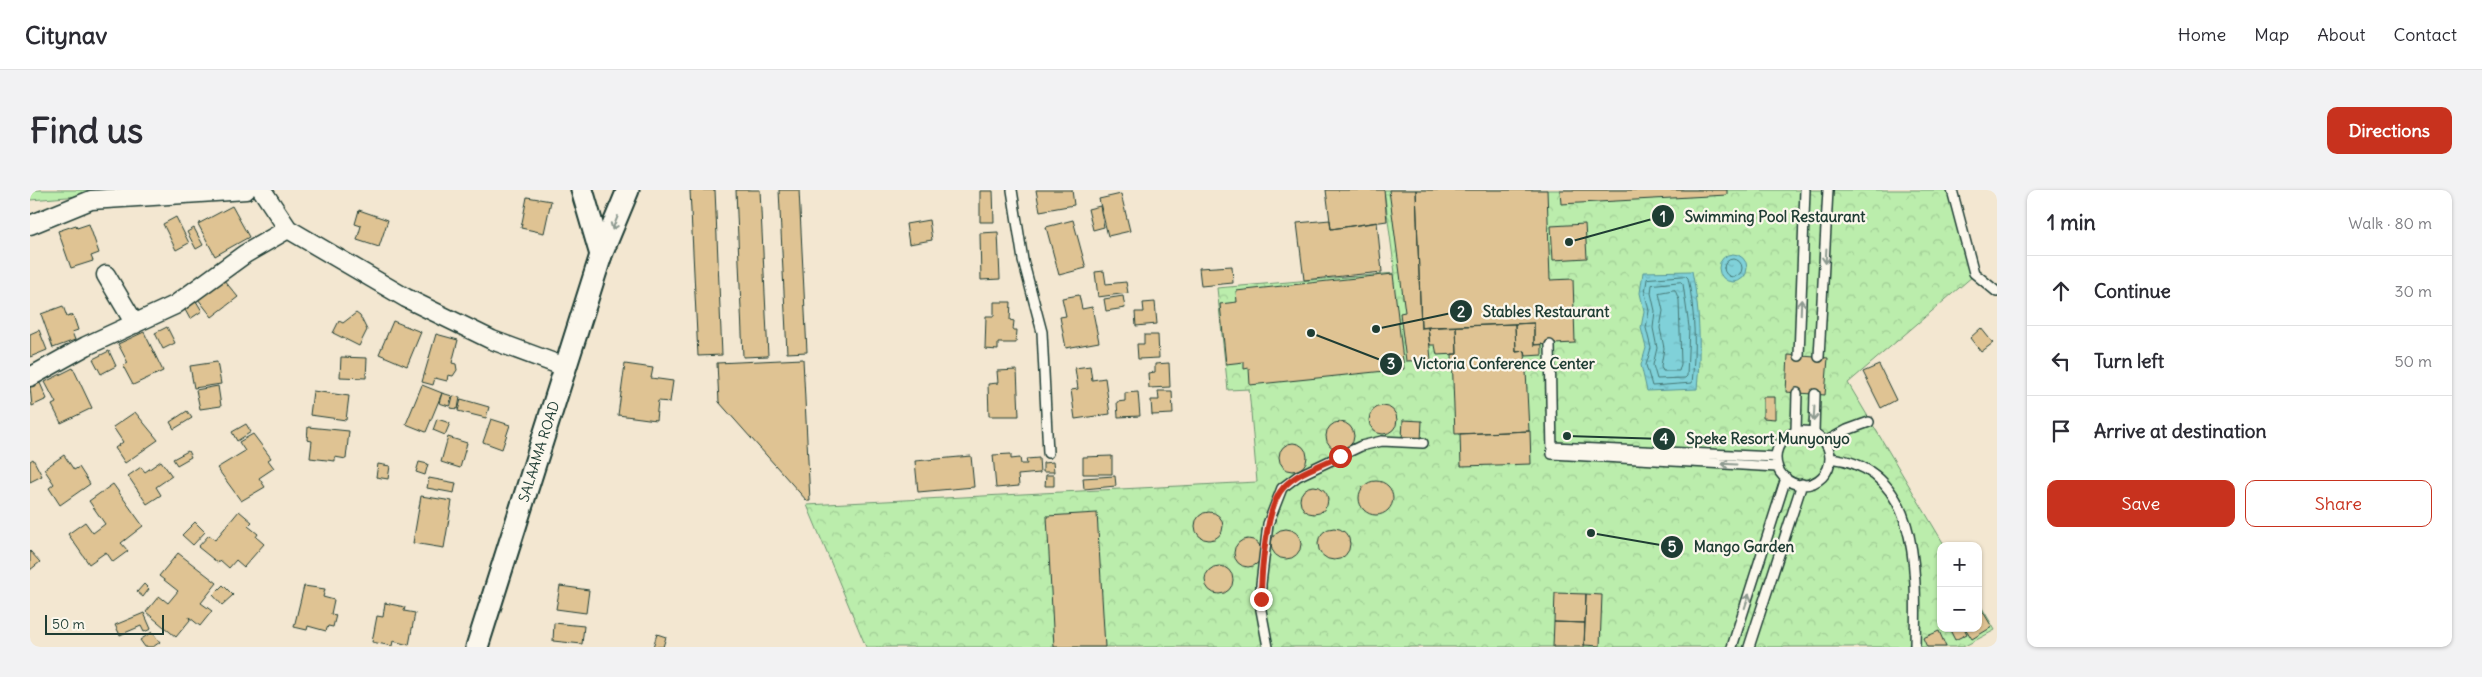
<!DOCTYPE html>
<html lang="en">
<head>
<meta charset="utf-8">
<style>
	body { margin:0; font-family:Delius,sans-serif; background:#f2f2f3; color:#2b2b33 }
	.controls { position:absolute; right:15px; bottom:15px; display:grid; overflow:hidden; border-radius:10px; box-shadow:0 1px 4px #0004 }
	.controls button { width:45px; height:45px; display:grid; place-items:center; padding:0; border:0; border-bottom:1px solid #e1e1e2; background:#fff; color:#2b2b33; font:25px sans-serif }
	.scale { position:absolute; left:15px; bottom:12px; width:119px; box-sizing:border-box; padding-left:5px; border:2px solid #1f3d34; border-top:0; font-size:14px; line-height:18px; white-space:nowrap; color:#1f3d34; -webkit-text-stroke:4px #fbf7ec; paint-order:stroke }
	.stop { position:absolute; width:15px; height:15px; margin:-11px; border:4px solid #c8321e; border-radius:50%; background:#fff }
	.stop.end { background:#c8321e; border-color:#fff; box-shadow:0 1px 5px #0008 }
	.list { margin:0; padding:0; list-style:none }
	h2 { display:flex; justify-content:space-between; align-items:center; height:65px; margin:0; padding:0 20px; font-size:21px }
	h2 small { font-size:16px; font-weight:400; color:#7c7c81 }
	.list li { display:grid; grid-template-columns:32px 1fr auto; gap:15px; align-items:center; box-sizing:border-box; height:70px; padding:0 20px; border-top:1px solid #e1e1e2 }
	.list b { display:block; font-size:19px; white-space:nowrap }
	.list em { font-size:16px; font-style:normal; color:#7c7c81 }
	.actions { display:flex; gap:10px; padding:15px 20px }
	.actions a { flex:1; padding:11px 0; border:1px solid #c8321e; border-radius:10px; text-align:center; font-size:18px; color:#c8321e }
	.actions .main { background:#c8321e; color:#fff }
	.icon { flex:none; width:28px; height:28px; fill:none; stroke:currentColor; stroke-width:2; stroke-linecap:round; stroke-linejoin:round }
	.map { position:relative; flex:none; width:1967px; height:457px; overflow:hidden; border-radius:10px }
	header { display:flex; align-items:center; gap:30px; box-sizing:border-box; height:70px; padding:0 25px; background:#fff; border-bottom:1px solid #e1e1e2 }
	header strong { font-size:24px }
	nav { display:flex; gap:28px; margin-inline-start:auto; font-size:18px }
	.intro { display:flex; align-items:center; justify-content:space-between; box-sizing:border-box; height:120px; padding:0 30px }
	h1 { margin:0; font-size:35px }
	.button { padding:12px 22px; border-radius:10px; background:#c8321e; color:#fff; font-size:18px; font-weight:700 }
	main { display:flex; gap:30px; padding:0 30px }
	aside { flex:1; background:#fff; border-radius:10px; box-shadow:0 1px 4px #0004 }
	.map>svg:first-child { display:block }
	.green { fill:#bbedac; stroke:#6d9570 }
	.forest { fill:url(#forest-crowns); stroke:#6d9570 }
	.water { fill:url(#water-ripples); stroke:#599697 }
	.lines { fill:none; stroke-linecap:round; stroke-linejoin:round }
	.shore { stroke:#467876; stroke-width:1 }
	.building { fill:#dfc393; stroke:#1f3d34 }
	.service-casing { stroke:#1f3d34; stroke-width:12 }
	.minor-casing { stroke:#1f3d34; stroke-width:21 }
	.tertiary-casing { stroke:#1f3d34; stroke-width:25 }
	.service { stroke:#fbf7ec; stroke-width:9 }
	.minor { stroke:#fbf7ec; stroke-width:18 }
	.tertiary { stroke:#fbf7ec; stroke-width:21 }
	.oneway { stroke:#8d9a90 }
	.route { stroke:#c8321e; stroke-width:6 }
	.labels { text-anchor:middle; stroke-width:4.5; stroke-linejoin:round; paint-order:stroke }
	.street-label { font-size:14px; fill:#1f3d34; stroke:#fbf7ec }
	.leader { fill:none; stroke:#1f3d34; stroke-width:2 }
	.callout-dot { fill:#1f3d34; stroke:#fbf7ec; stroke-width:2 }
	.mark-label { font-size:15px; text-anchor:middle; font-weight:bold; fill:#fff }
	.callout-label { font-size:15px; text-anchor:middle; font-weight:bold; fill:#1f3d34; stroke:#fbf7ec; stroke-width:4.5; stroke-linejoin:round; paint-order:stroke }
</style>
</head>
<body>
<header>
<strong>Citynav</strong>
<nav><a>Home</a><a>Map</a><a>About</a><a>Contact</a></nav>
</header>
<div class="intro"><h1>Find us</h1><a class="button">Directions</a></div>
<main>
<div class="map">
<svg width="1967" height="457" viewBox="0 0 1967 457">
	<defs>
		<pattern id="forest-crowns" width="20" height="18" patternUnits="userSpaceOnUse" patternTransform="scale(1.25)"><rect width="20" height="18" fill="#bbedac"/><path d="M2 6a3 3 0 1 1 6 0M12 15a3 3 0 1 1 6 0" fill="none" stroke="#a0cc95"/></pattern>
		<pattern id="water-ripples" width="26" height="14" patternUnits="userSpaceOnUse" patternTransform="scale(1.25)"><rect width="26" height="14" fill="#80d1d9"/><path d="M2 4q2-2 4 0t4 0M15 11q2-2 4 0t4 0" fill="none" stroke="#6eb4bb"/></pattern>
	</defs>
	<rect width="100%" height="100%" fill="#f3e7d1"/>
	<filter id="ink" filterUnits="userSpaceOnUse"><feTurbulence type="fractalNoise" baseFrequency=".02" numOctaves="2"/><feDisplacementMap in="SourceGraphic" scale="10" xChannelSelector="R" yChannelSelector="G"/><feConvolveMatrix kernelMatrix="1 2 1 2 8 2 1 2 1" color-interpolation-filters="sRGB"/></filter>
	<g filter="url(#ink)">
		<path class="green" d="M0,0H124L0,10Z"/>
		<path class="forest" d="M1354,0H1927L1943,86L1818,193L1915,356H1911V438H1948V411L1965,440L1933,457H836L777,315L1227,292L1219,199L1198,200L1187,98L1365,83Z"/>
		<path class="water" d="M1689 78a14 14 0 1 1 28 0a14 14 0 1 1-28 0Z
			M1662,81C1670,120 1671,159 1667,199L1617,201L1611,175L1616,158L1611,138L1614,121L1610,103L1613,82Z"/>
		<g class="lines">
			<path class="shore" d="M1694 78a9 9 0 1 1 18 0a9 9 0 1 1-18 0Z
				M1656,86L1658,88C1665,121 1666,159 1662,193L1622,196L1616,175L1621,158L1616,138L1619,121L1615,103L1617,89Z
				M1651,92L1653,94L1659,137L1657,186L1655,188L1627,189L1623,175L1627,158L1623,138L1625,121L1621,103L1622,95Z
				M1645,100L1649,110L1651,174L1649,181H1633L1631,176L1634,158L1630,138L1633,121L1629,103Z"/>
		</g>
		<path class="building" d="M660,0H685L692,165L668,166Z
			M706,0H730L738,166L713,167Z
			M749,0H769L777,162L757,163Z
			M1006,0H1042L1044,15L1010,21Z
			M1296,0H1354L1357,31L1301,39Z
			M1359,0H1386L1391,138L1398,137L1401,170L1376,171L1370,123L1375,122Z
			M1386,0H1517L1520,90L1543,89L1545,153L1504,155V133L1391,138Z
			M1530,0H1697V5L1531,14Z
			M950,1H963L964,32H950Z
			M1091,4L1100,41L1078,46L1069,9Z
			M497,7L521,11L514,43L491,38Z
			M202,16L219,47L185,66L168,34Z
			M1070,16L1074,37L1063,40L1058,19Z
			M329,20L358,30L349,57L327,50L331,36L325,34Z
			M146,27L159,53L146,60L133,34Z
			M899,30L902,50L879,54L876,34Z
			M1043,30L1056,78L1029,85L1016,37Z
			M1300,30L1301,39L1347,32L1352,82L1274,90L1267,33Z
			M59,34L69,63L61,66L63,71L41,78L28,41L46,35L47,38Z
			M1555,34L1557,68L1523,70L1521,36Z
			M164,38L173,55L166,59L157,42Z
			M968,42L970,89L951,90L950,43Z
			M1202,76L1203,93L1171,96L1169,78Z
			M1074,81L1076,94L1096,92L1098,103L1068,107L1065,82Z
			M1363,84L1374,179L1220,195L1219,178L1214,179V172L1196,174L1190,114L1207,112L1206,101Z
			M193,89L208,107L182,127L168,109Z
			M1049,105L1052,119L1062,117L1069,152L1036,158L1030,127L1036,126L1032,108Z
			M1093,106L1095,118L1076,121L1074,109Z
			M166,111L172,121L160,129L154,118Z
			M964,112H981L980,130L984,131L983,140H987L986,153H968V160L955,159L956,126H964Z
			M1125,112L1127,134L1106,136L1105,122H1114L1113,113Z
			M33,116L37,127L43,125L48,140L42,142L45,150L23,158L11,124Z
			M326,123L330,126L337,140L329,156L303,143L309,131L313,133Z
			M363,131L391,142L377,176L349,164Z
			M1504,133V155L1512,154V165L1496,166L1495,161L1486,162L1485,134Z
			M1485,134L1486,162L1495,161L1499,241L1425,244L1422,164H1427L1426,136Z
			M1426,136L1427,164L1407,165L1405,155H1400L1398,137Z
			M137,137L145,153L133,159L125,143Z
			M1951,138L1963,153L1951,162L1940,148Z
			M9,140L17,160L0,167V144Z
			M114,142L133,181L103,195L93,176L98,173L88,154Z
			M406,144L428,150L422,173L426,174L427,180L423,186L418,185L417,191L405,188L403,195L392,192Z
			M1114,145H1128L1129,168L1108,169L1107,154H1114Z
			M79,161L86,176L71,184L63,169Z
			M1758,165L1798,168L1795,205L1756,202Z
			M311,167L337,168L336,188L310,187Z
			M773,169L780,311H777L689,212L687,173Z
			M187,172L191,194L164,198L160,176Z
			M1139,173L1140,197L1119,198L1118,183L1125,182V174Z
			M595,174L623,178L621,188L643,191L640,212L628,211L626,230L588,225Z
			M1849,175L1866,210L1851,218L1833,182Z
			M1060,176L1062,190L1075,188L1080,224L1045,229L1041,200L1048,199L1045,178Z
			M43,178L62,218L31,233L22,215L26,213L15,192Z
			M987,180L989,226H959L958,194L968,193L967,181Z
			M10,193L17,209L2,216L0,197Z
			M392,195L412,203L396,242L376,234Z
			M188,196L191,216L170,219L166,200Z
			M283,201L319,206L316,230L280,225Z
			M1128,201H1142L1143,224L1122,225L1121,210H1129Z
			M1108,202L1110,226L1088,227L1087,212L1095,211V203Z
			M412,203L422,206L419,216L409,213Z
			M423,206L430,207L428,219L420,218Z
			M1733,207H1745V229L1733,228Z
			M431,209L459,217L456,228L428,221Z
			M1339 230a14 14 0 1 1 28 0a14 14 0 1 1-28 0Z
			M157,221L162,228L144,239L140,232Z
			M105,222L128,250L95,273L85,258L93,252L83,237Z
			M407,229L420,233L415,245L403,240Z
			M461,229L480,235L472,259L453,252Z
			M1373,230L1392,231L1391,250L1372,249Z
			M1296 246a14 14 0 1 1 28 0a14 14 0 1 1-28 0Z
			M216,234L221,242L207,251L202,242Z
			M278,237L319,241L316,269L305,267V271L280,268L282,251L277,250Z
			M1500,241L1501,274L1431,276L1430,244Z
			M223,244L241,268L238,270L244,278L229,288L235,297L211,311L187,278L215,261L209,252Z
			M418,247L437,253L430,278L411,272Z
			M1249 267a14 14 0 1 1 28 0a14 14 0 1 1-28 0Z
			M158,261L161,267L147,275L143,269Z
			M981,264V269L990,268L991,274H997L996,269L1009,268L1010,283L988,285L989,296L966,298L963,265Z
			M34,265L44,280L49,277L60,294L30,315L19,298L24,294L14,279Z
			M941,266L944,297L888,302L885,271Z
			M1082,266V284H1053V267Z
			M3,269L12,286L0,292V271Z
			M131,271L142,286L126,297L131,305L117,314L98,286L111,277L115,282Z
			M389,272L398,274L395,285L386,282Z
			M1023,272L1024,282H1013V273Z
			M348,274L360,276L358,289L346,287Z
			M1016,285H1024V296H1015Z
			M1085,286L1086,296L1054,299L1053,288Z
			M399,288L426,293L424,303L397,298Z
			M1329 308a17 17 0 1 1 34 0a17 17 0 1 1-34 0Z
			M83,294L113,336L91,353L98,361L83,372L76,362L59,374L38,344L55,332L63,343L75,334L59,311Z
			M1270 310a14 14 0 1 1 28 0a14 14 0 1 1-28 0Z
			M391,306L422,311L414,358L383,353Z
			M209,321L222,332L218,336L228,344L226,347L234,354L214,377L206,370L199,378L190,370L188,373L168,357L179,345L185,350Z
			M1165 336a14 14 0 1 1 28 0a14 14 0 1 1-28 0Z
			M1067,323L1075,457H1024L1017,326Z
			M165,332L175,342L163,355L152,345Z
			M1288 354a16 16 0 1 1 32 0a16 16 0 1 1-32 0Z
			M1241 354a15 15 0 1 1 30 0a15 15 0 1 1-30 0Z
			M1204 363a14 14 0 1 1 28 0a14 14 0 1 1-28 0Z
			M0,361L10,372L0,380Z
			M148,363L187,393L171,413L182,421L170,436L159,427L160,430L146,447L116,422L129,406L138,413L148,401L129,386Z
			M1175 390a14 14 0 1 1 28 0a14 14 0 1 1-28 0Z
			M114,394L119,399L113,407L107,402Z
			M193,395L203,405L192,415L183,405Z
			M274,396L295,399L293,407L304,410L301,424L306,425L303,437L298,436L296,441L278,436L277,440L264,437Z
			M530,396L559,400L556,423L526,419Z
			M1525,403L1556,404L1555,433L1524,432Z
			M1556,404L1572,405L1570,456L1554,455Z
			M355,413L375,417L374,421L385,423L379,455L363,451L362,456L342,452L347,426L353,427Z
			M1949,415L1962,437L1942,449L1935,438H1948Z
			M114,423L121,439L114,442L111,436L90,445L85,435Z
			M1524,432L1555,433L1554,457H1523Z
			M524,433L554,436L552,454L523,451Z
			M1919,438H1934L1937,444L1925,450Z
			M1909,441L1916,457H1897L1893,448Z
			M122,442L130,452L123,457H115L110,450Z
			M627,444L636,447L633,457H623Z"/>
		<g class="lines">
			<defs>
				<path id="service" d="M982,0L993,70L1012,142L1018,263
					M1922,0L1944,83L1967,102
					M1520,155L1522,264L1747,277
					M1769,166L1775,0
					M1789,167L1798,0
					M1766,241L1767,203
					M1746 268a27 27 0 1 1 54 0a27 27 0 1 1-54 0Z
					M1784,243L1785,204
					M1795,252L1817,240L1839,232
					M1523,257L1746,267
					M1800,268C1893,278 1886,388 1885,457
					M1238,457L1231,420V394L1238,334L1252,298L1268,286L1331,256L1352,251L1393,253
					M1702,457L1756,288
					M1719,457L1772,294"/>
				<path id="minor" d="M232,0L258,39L376,108L462,150L535,177
					M0,35L61,10L216,0
					M76,85L105,134
					M0,187L56,156L145,115L215,64L258,39"/>
				<g id="tertiary">
					<path d="M552,0L571,65"/>
					<path id="s1" d="M447,457L571,65L598,0"/>
				</g>
			</defs>
			<use href="#service" class="service-casing"/>
			<use href="#minor" class="minor-casing"/>
			<use href="#tertiary" class="tertiary-casing"/>
			<use href="#service" class="service"/>
			<use href="#minor" class="minor"/>
			<use href="#tertiary" class="tertiary"/>
		</g>
		<defs><path id="oneway-shaft" d="M-6 0H5M1.5-3L5.5 0L1.5 3" fill="none" stroke-width="1.6" stroke-linecap="round" stroke-linejoin="round" transform="scale(1.25)"/></defs>
		<g class="oneway">
			<use href="#oneway-shaft" transform="translate(585 33) rotate(112)"/>
			<use href="#oneway-shaft" transform="translate(1796 66) rotate(93)"/>
			<use href="#oneway-shaft" transform="translate(1771 117) rotate(-88)"/>
			<use href="#oneway-shaft" transform="translate(1784 224) rotate(93)"/>
			<use href="#oneway-shaft" transform="translate(1699 274) rotate(-177)"/>
			<use href="#oneway-shaft" transform="translate(1717 411) rotate(-72)"/>
		</g>
	</g>
	<g class="lines" filter="url(#ink)">
		<path class="route" d="M1231,409C1231,383 1236,316 1253,298C1267,282 1292,275 1310,266"/>
	</g>
	<g class="labels">
		<g class="street-label">
			<text dy="5" stroke="none"><textPath href="#s1" startOffset="205">SALAAMA ROAD</textPath></text>
		</g>
	</g>
	<path class="leader" d="M1539 52L1633 26M1346 139L1431 121M1281 143L1361 174M1537 246L1634 249M1561 343L1642 357"/>
	<g class="callout-dot">
		<circle cx="1539" cy="52" r="5"/>
		<circle cx="1346" cy="139" r="5"/>
		<circle cx="1281" cy="143" r="5"/>
		<circle cx="1537" cy="246" r="5"/>
		<circle cx="1561" cy="343" r="5"/>
		<circle cx="1633" cy="26" r="12"/>
		<circle cx="1431" cy="121" r="12"/>
		<circle cx="1361" cy="174" r="12"/>
		<circle cx="1634" cy="249" r="12"/>
		<circle cx="1642" cy="357" r="12"/>
	</g>
	<g class="mark-label">
		<text x="1633" y="32">1</text>
		<text x="1431" y="127">2</text>
		<text x="1361" y="179">3</text>
		<text x="1634" y="254">4</text>
		<text x="1642" y="362">5</text>
	</g>
	<g class="callout-label">
		<text x="1745" y="32">Swimming Pool Restaurant</text>
		<text x="1516" y="127">Stables Restaurant</text>
		<text x="1474" y="179">Victoria Conference Center</text>
		<text x="1738" y="254">Speke Resort Munyonyo</text>
		<text x="1714" y="362">Mango Garden</text>
	</g>
</svg>
<div class="controls">
<button>+</button>
<button>−</button>
</div>
<div class="scale">50 m</div>
<div class="stop" style="left:1310px;top:266px"></div>
<div class="stop end" style="left:1231px;top:409px"></div>
</div>
<aside>
<h2>1 min<small>Walk · 80 m</small></h2>
<ul class="list">
<li><svg class="icon" aria-label="ahead" viewBox="0 0 24 24"><path d="M12 20V5M6 11l6-6 6 6"/></svg><div><b>Continue</b></div><em>30 m</em></li>
<li><svg class="icon" aria-label="left" viewBox="0 0 24 24"><path d="M17 20v-9H6M10 6l-5 5 5 5"/></svg><div><b>Turn left</b></div><em>50 m</em></li>
<li><svg class="icon" aria-label="arrive" viewBox="0 0 24 24"><path d="M6 21V4h12l-3 4 3 4H6"/></svg><div><b>Arrive at destination</b></div></li>
</ul>
<div class="actions"><a class="main">Save</a><a>Share</a></div>
</aside>
</main>
</body>
</html>
